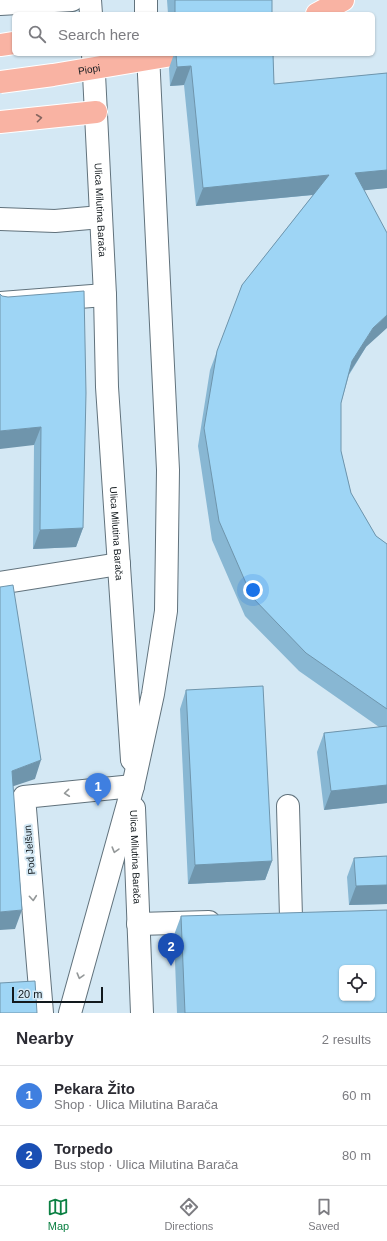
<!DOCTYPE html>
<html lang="en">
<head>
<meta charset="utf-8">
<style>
	body { margin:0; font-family:Helvetica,sans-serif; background:#f7f7f7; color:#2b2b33 }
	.controls { position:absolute; right:12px; bottom:12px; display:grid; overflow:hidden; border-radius:6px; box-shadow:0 1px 3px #0004 }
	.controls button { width:36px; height:36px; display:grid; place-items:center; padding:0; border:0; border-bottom:1px solid #e1e1e2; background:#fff; color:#2b2b33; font:20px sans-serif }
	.scale { position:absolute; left:12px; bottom:10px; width:91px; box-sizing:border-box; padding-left:4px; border:2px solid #12191d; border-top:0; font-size:11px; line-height:14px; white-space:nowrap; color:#12191d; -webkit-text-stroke:3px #d4e8f4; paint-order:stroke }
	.you { position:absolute; left:253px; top:590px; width:14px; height:14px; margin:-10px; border:3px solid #fff; border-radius:50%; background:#1a73e8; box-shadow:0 0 0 6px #1a73e833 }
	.badge { display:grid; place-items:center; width:26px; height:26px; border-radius:50%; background:#0b8043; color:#fff; font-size:13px; font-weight:700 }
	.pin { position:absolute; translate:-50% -33px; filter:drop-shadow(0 1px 2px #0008) }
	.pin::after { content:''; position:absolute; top:21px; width:14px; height:12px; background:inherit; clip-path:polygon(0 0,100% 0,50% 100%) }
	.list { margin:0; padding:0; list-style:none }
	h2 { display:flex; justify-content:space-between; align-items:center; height:52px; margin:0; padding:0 16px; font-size:17px }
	h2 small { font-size:13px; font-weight:400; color:#7c7c81 }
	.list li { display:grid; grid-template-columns:26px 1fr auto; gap:12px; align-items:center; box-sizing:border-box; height:60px; padding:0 16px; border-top:1px solid #e1e1e2 }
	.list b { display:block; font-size:15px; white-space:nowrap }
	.list p { margin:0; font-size:13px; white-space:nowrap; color:#7c7c81 }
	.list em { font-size:13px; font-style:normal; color:#7c7c81 }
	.icon { flex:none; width:22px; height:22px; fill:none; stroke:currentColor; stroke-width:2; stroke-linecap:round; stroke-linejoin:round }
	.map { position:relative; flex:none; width:387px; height:1013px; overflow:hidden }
	.search { position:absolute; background:#fff; box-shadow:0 1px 3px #0004; left:12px; right:12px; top:12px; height:44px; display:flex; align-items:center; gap:10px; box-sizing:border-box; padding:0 14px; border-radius:6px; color:#7c7c81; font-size:15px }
	.sheet { height:172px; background:#fff }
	nav { display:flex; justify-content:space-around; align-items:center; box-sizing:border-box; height:56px; border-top:1px solid #e1e1e2; background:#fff; font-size:11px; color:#7c7c81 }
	nav a { display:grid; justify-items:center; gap:2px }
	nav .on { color:#0b8043 }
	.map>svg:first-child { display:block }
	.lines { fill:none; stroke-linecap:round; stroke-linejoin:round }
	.minor-casing { stroke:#61727c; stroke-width:24 }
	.major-casing { stroke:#fff; stroke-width:24 }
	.minor { stroke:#fff; stroke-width:22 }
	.major { stroke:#f9b3a3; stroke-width:22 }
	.major-bridge-casing { stroke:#fff; stroke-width:24; stroke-linecap:butt }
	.major-bridge { stroke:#f9b3a3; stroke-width:22 }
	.wall { fill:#88b7d3 }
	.shaded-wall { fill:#6f95ac }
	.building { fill:#9ed5f5; stroke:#6f95ac; fill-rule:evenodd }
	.oneway { stroke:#866660 }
	.oneway2 { stroke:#949899 }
	.labels { text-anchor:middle; stroke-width:4; stroke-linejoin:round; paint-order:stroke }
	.street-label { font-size:10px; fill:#12191d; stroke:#d4e8f4 }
</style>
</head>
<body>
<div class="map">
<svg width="387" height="1013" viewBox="0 0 387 1013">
	<rect width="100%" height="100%" fill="#d4e8f4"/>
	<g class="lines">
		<defs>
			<g id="minor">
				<path d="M90,0L91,14"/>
				<path d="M146,0V14"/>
				<path d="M0,4L72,0"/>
				<path id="s1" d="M93,54L105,295L107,387L132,760"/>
				<path d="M0,219L55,221L101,217"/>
				<path d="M0,303L105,295"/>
				<path d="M0,583L119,564"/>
				<path d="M288,806L291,918"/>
				<path id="s2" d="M134,808L142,1013"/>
				<path d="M138,924L209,922"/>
				<path d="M42,1013L24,797L133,786"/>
				<path d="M70,1013L133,786L153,694L166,611L168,470L148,54"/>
			</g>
			<path id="major" d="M317,14L343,0
				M0,45L14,43
				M0,122L96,112"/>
		</defs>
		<use href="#minor" class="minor-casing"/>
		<use href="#major" class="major-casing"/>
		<use href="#minor" class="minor"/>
		<use href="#major" class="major"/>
		<defs>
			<g id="major-bridge">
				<path id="s3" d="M0,82L53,75L178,54"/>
			</g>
		</defs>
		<use href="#major-bridge" class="major-bridge-casing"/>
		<use href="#major-bridge" class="major-bridge"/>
	</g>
	<path class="wall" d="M167,0H272V14H168Z
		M174,54H273L274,84L387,73V188L364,190L366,347L349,375L341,403V451L351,493L376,536L387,544V803L324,810L317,752L324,733L379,727L299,671L245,616L212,540L198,446L210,370L242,285L313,195L196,206L184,85L170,86L169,68Z
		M0,294L83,528L76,547L33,549L34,445Z
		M186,690L272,861L265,880L188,884L180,709Z
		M387,856V904L349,905L347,877L354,858Z
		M181,916L387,1013H177L174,935Z"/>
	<path class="shaded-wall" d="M191,66L184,85L170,86L177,67Z
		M387,170V188L348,192L355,173Z
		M329,175L322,194L196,206L203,188Z
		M387,315V328L366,347L345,380L352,361L373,328Z
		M41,427L34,445L0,449V431Z
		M83,528L76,547L33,549L40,530Z
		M41,760L35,779L5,789L12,771Z
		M387,785V803L324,810L331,791Z
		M272,861L265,880L188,884L195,865Z
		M387,885V904L349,905L356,886Z
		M22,910L15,929L0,930V912Z"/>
	<path class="building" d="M175,0H272V14H175Z
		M176,54H273L274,84L387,73V170L355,173L387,233V315L373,328L352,361L341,403V451L351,493L376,536L387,544V709L306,653L252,597L219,521L204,428L217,351L242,285L329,175L203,188L191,66L177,67Z
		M84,291L86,393L83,528L40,530L41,427L0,431V294L2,296L8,297Z
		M13,585L41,760L12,771L22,910L0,912V587Z
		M263,686L272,861L195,865L186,690Z
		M387,726V785L331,791L324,733Z
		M387,856V885L356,886L354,858Z
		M387,910V1013H185L181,916ZM342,968H372V998H342Z
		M35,981L37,1013H0V983Z"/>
	<defs><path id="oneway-chevron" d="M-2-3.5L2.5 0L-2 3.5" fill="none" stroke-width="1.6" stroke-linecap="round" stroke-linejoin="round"/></defs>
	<use class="oneway" href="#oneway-chevron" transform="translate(39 118) rotate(-7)"/>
	<g class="oneway2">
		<use href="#oneway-chevron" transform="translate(67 793) rotate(174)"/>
		<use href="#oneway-chevron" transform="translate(115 850) rotate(106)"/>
		<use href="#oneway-chevron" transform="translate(33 898) rotate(85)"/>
		<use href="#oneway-chevron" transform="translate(80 976) rotate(106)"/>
	</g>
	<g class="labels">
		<g class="street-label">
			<text dy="4" stroke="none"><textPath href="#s3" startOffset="90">Piopi</textPath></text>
			<text dy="4" stroke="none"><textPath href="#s1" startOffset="156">Ulica Milutina Barača</textPath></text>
			<text dy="4" stroke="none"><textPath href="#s1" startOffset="480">Ulica Milutina Barača</textPath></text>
			<text transform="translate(29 850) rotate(-95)" y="4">Pod Jelšun</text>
			<text dy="4" stroke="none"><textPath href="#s2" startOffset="49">Ulica Milutina Barača</textPath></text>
		</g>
	</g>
</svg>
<div class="controls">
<button><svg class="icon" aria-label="locate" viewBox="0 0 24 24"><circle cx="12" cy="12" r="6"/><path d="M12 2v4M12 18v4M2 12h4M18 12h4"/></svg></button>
</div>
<div class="scale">20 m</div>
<div class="you"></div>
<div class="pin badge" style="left:98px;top:806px;background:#3f7fe0">1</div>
<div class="pin badge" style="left:171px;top:966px;background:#1a4fb4">2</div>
<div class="search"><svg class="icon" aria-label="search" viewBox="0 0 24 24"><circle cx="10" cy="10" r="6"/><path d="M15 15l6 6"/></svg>Search here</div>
</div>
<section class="sheet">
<h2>Nearby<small>2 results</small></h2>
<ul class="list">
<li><span class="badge" style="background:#3f7fe0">1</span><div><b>Pekara Žito</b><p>Shop · Ulica Milutina Barača</p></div><em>60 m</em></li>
<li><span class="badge" style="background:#1a4fb4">2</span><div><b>Torpedo</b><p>Bus stop · Ulica Milutina Barača</p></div><em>80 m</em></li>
</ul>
</section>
<nav>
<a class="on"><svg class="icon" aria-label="map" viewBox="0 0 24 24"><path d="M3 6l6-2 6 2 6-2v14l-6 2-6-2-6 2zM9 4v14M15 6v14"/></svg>Map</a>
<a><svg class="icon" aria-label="directions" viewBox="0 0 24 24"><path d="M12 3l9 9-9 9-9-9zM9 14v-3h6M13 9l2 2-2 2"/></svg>Directions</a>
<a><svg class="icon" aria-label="saved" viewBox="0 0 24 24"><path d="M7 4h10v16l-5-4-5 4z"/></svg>Saved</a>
</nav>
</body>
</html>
